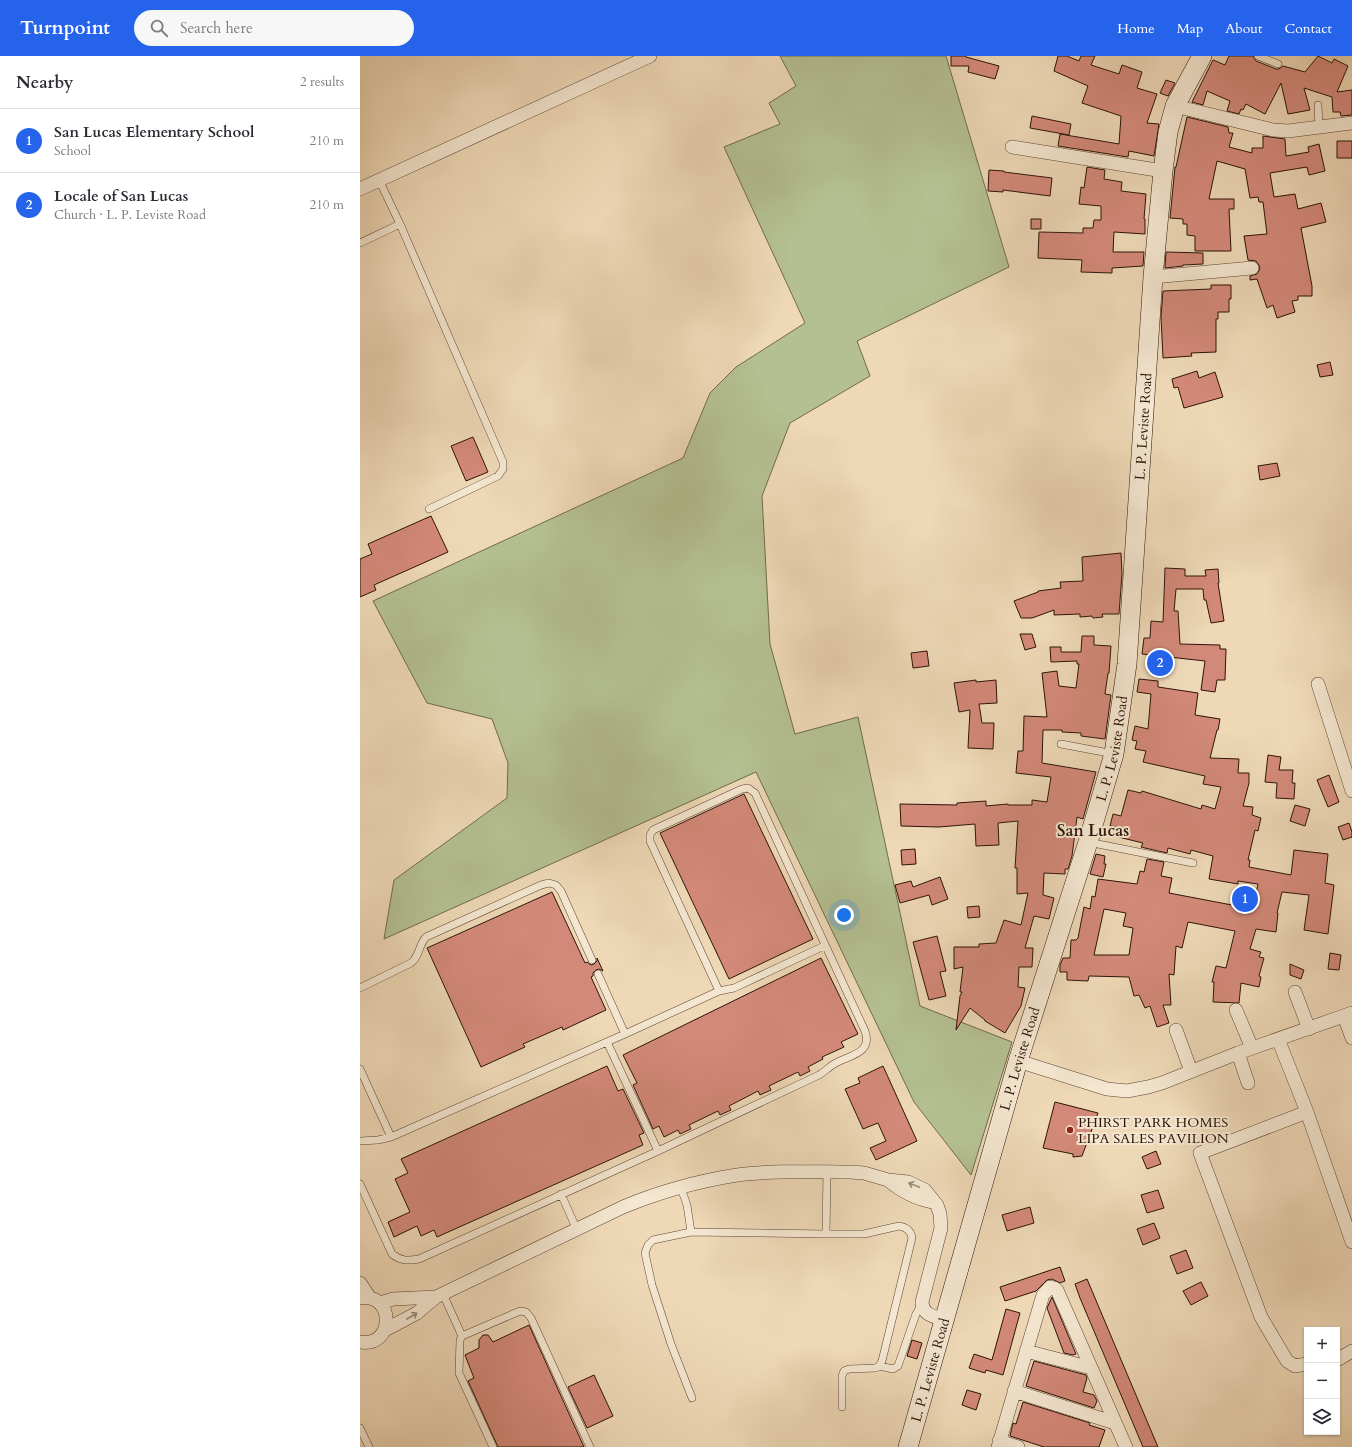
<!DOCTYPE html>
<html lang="en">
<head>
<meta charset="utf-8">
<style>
	body { margin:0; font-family:Cardo,serif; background:#f7f7f7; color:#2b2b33 }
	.controls { position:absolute; right:12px; bottom:12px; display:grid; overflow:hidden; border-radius:0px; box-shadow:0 1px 3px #0004 }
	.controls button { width:36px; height:36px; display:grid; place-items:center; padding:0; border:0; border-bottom:1px solid #e1e1e2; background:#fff; color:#2b2b33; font:20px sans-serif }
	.you { position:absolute; left:484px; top:859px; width:14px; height:14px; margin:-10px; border:3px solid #fff; border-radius:50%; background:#1a73e8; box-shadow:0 0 0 6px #1a73e833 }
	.badge { display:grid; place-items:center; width:26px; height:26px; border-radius:50%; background:#2563eb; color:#fff; font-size:13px; font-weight:700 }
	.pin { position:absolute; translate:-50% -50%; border:2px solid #fff; box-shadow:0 1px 4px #0006 }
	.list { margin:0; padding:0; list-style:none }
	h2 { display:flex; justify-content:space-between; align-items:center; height:52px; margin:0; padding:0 16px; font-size:17px }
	h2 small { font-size:13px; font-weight:400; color:#7c7c81 }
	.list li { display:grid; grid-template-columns:26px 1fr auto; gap:12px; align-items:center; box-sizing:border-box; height:64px; padding:0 16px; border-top:1px solid #e1e1e2 }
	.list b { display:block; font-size:15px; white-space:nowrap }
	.list p { margin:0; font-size:13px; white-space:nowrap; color:#7c7c81 }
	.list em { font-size:13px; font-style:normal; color:#7c7c81 }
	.icon { flex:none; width:22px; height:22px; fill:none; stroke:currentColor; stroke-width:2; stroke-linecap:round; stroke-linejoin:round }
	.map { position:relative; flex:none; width:992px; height:1391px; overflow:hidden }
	header { display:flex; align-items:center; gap:24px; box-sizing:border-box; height:56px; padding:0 20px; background:#2563eb; color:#fff }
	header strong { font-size:19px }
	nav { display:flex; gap:22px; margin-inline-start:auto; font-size:14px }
	.search { width:280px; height:36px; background:#f7f7f7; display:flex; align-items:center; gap:10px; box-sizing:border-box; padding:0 14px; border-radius:22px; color:#7c7c81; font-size:15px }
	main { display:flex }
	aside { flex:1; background:#fff }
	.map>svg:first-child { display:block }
	.green { fill:#b4c091; stroke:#706a4c }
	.building { fill:#d38979; stroke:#2d1308; fill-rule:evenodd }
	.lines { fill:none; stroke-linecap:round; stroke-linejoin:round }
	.lane-casing { stroke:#5d4434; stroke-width:8 }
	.street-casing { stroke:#5d4434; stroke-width:14 }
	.secondary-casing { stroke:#2d1308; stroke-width:20 }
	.lane { stroke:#f4e6d0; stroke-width:7 }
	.street { stroke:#f4e6d0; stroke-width:13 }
	.secondary { stroke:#f4e6d0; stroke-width:19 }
	.oneway { stroke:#9a8776 }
	.poi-dot { fill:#8f2418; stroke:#f4e6d0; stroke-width:1.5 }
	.labels { text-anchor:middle; stroke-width:4; stroke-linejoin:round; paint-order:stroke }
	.street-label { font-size:14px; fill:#2d1308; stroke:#f4e6d0 }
	.poi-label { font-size:14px; fill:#2d1308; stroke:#f4e6d0; text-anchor:start }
	.quarter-label { font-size:16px; font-weight:bold; fill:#2d1308; stroke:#f4e6d0 }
</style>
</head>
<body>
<header>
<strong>Turnpoint</strong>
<div class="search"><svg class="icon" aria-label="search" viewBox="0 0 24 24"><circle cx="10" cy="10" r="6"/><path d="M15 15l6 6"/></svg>Search here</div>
<nav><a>Home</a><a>Map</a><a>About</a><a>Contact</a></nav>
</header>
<main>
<aside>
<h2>Nearby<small>2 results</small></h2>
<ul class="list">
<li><span class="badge">1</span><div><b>San Lucas Elementary School</b><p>School</p></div><em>210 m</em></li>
<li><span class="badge">2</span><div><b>Locale of San Lucas</b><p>Church · L. P. Leviste Road</p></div><em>210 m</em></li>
</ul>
</aside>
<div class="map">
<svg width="992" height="1391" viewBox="0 0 992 1391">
	<rect width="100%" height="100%" fill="#eed8b6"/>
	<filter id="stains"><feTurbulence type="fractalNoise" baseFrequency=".005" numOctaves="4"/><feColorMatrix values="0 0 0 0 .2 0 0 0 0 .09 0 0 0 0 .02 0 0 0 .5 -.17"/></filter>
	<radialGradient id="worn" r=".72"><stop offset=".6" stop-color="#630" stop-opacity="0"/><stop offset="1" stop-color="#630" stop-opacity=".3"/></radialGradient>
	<path class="green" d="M420,0H586L649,211L497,285L510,320L430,367L402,440L410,588L435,678L498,661L560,950L652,986L611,1119L554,1046L396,716L24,883L34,824L147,742L148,707L132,663L67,647L13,545L323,402L350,337L376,311L445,267L364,91L420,68L409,47L436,30Z"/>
	<path class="building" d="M591,0H606V1L639,10L635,23L608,16L609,10H591Z
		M698,0H707L719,5L721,0H735L731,9L759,18L762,9L782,16L777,32L797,38L787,67L799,68L794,100L769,95L768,101L698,90L700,78L759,88L761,60L722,47L728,30L694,15Z
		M869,0H893L896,5L916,13H919L923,10L945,16L958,0L972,7L974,3L988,10L977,36L992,34V59L981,60L980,56H973L972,41L944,32L950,54L928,58L921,27L905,58L886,48L883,54L881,53L879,58L867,55L870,45L847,35L843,49L832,46L853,4L865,9Z
		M806,24L815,27L808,40L800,37Z
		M672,60L711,68L709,79L670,72Z
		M827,61L868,71L869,77H873L869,91L892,97V92H903V80L925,83L926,100L949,96L948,91L959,88L965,115L949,119L947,111L910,117L914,141L935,138L938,153L961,147L966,166L941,172L952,230V240H938V244L932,245L935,256L917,262L913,249L907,252L897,223L890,224V220L897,218L899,215L900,211L896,205L888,204L884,180L907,178L903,146H899L898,141L890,142L885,113L857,105L849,143H874V153H869L871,195H835V180L827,179V168H823V163L810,162L815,111H816Z
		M977,85H992V102H977Z
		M727,111L745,114L744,123L762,126L761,135L786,138L784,163H785V178L754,176L753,196H784L783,210L752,212V217L721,216L722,204L678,202L679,176L723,177V172H733L734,164H741V150L719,148L721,131L724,132Z
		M629,114L644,115V116L692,122L690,140L643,134V136L628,135Z
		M671,163H681V173H671Z
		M806,196L843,197V208L823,209V210L805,212Z
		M851,229H871V243H869V256H858V263H856V296L831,297L832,300L803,302L801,261L803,235L851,233Z
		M970,306L973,319L960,321L957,309Z
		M837,315L839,322L855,316L863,341L824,352L818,331L814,332L812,323Z
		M113,381L128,416L106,425L91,390Z
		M917,407L920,420L900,424L898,410Z
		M71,460L88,496L14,529L16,534L0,541V503L12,498L8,488Z
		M761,497L762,518L759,558H742L743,561L733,562L732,560L720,561V558L694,559V554L672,562H661L654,545L678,536V535L701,532L700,526L723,525L722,501Z
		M805,512L825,513V520H846L845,514L858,513L859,527H858L864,565L851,567L846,544H844L843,533H816L814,555H818L820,588L860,589V593H866L865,624H857L855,636L841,634L845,605L782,598L784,582H790L791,565L803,566Z
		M660,578H672L676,591L665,594Z
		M722,580H734V589L751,590L749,617H748L745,638L751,639L745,683L721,680V677L702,676V674H683L682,707L736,716L723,763L717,761L712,800L708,813H705V818L684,817L683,839L694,842L689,863L674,860L665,892H673L672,911H659L658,931L665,932L661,950L645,977L625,965V964L610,952L596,974L600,940L602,936H600L603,911L594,913V891H619V888L636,887L644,864L661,869L668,837L657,838V812H655L658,765L638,767L639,789L616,790L615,768L579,771L541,770L540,748L597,749V747L626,745V750L648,748V749H672V744L687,746L691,721L656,717L658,695H663L664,660L687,661L682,617L697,615L699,630L716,632L719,608H717V605L691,606L690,591H701V596H721Z
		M567,595L569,610L553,612L551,597Z
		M779,623L798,625V631L838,637L835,659L860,663L858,674H857L850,702L879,703L878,717H889V727L883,750L893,751L892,759L901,762L898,775L895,774L888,804H890L889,811L931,819L934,794L968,798L965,827L974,829L968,878L944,874L949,839L922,836L917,857H918L916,876L896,873L890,893L901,896L899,901L904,902L899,920L901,921L899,931L881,927L879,947L853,946L854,926H852L856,910L866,912L875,875L828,866L822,892L816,890L814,919L809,918L811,949H803L809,967L797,971L790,950L785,952L779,939L774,940L769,921L729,920L728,925L707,924V916H700V909L703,902H710L711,884H716L718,882L724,851L730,853L732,840L735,841L738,823L777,828L780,815L784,816L787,803L804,806L801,820L812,822L809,837L893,853L898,828L878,825V828L849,823L853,800L831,794L830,798L808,792L807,797L785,792L781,791L783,787L754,780L756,771L750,770L753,758L761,760L768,734L781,737L782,735L841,753L842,749L855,753L861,731L843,728L845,720L783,706L786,695L775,693L777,685L772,684L775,670L788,673L791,638L777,636ZM744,853L766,857L763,870L773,872L769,899H734Z
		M616,624V626L636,624L637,647L619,648L622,667H634L633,693L608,692L610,654L599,656L594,627Z
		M908,699L921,701L919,714H933L932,727H935L934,743L916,742L917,727L905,726Z
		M969,719L979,746L968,751L957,724Z
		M384,738L453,883L369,923L300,777Z
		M935,749L950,753L945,770L930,765Z
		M989,767L992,776V781L983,784L978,771Z
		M555,793L556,808L542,809L541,794Z
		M736,798L745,800L744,808H746L743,821L730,818Z
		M580,821L588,843L572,849L569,839L540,847L535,829L551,825L553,831Z
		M192,836L225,907L227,906L231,909L234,908L237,905V902L243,915L239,913L236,914L233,917V920L231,921L246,954L203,974L202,971L163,988L165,991L121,1011L67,892Z
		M619,850L620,861L608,862L607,851Z
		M577,880L586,915L580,916L586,940L569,944L553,886Z
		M970,897L981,899L979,914L968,913Z
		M461,902L498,978L481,986L484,991L462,1001L463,1003L448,1011L450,1015L440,1020L438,1016L409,1030L411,1034L400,1039L398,1035L369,1050L371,1054L360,1059L358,1055L329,1069L331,1073L320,1078L318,1074L304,1081L299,1070L293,1073L273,1029L277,1027L263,999Z
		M930,908L944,914L941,923L930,919Z
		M247,1010L258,1035L263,1033L284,1077L279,1079L283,1089L77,1181L74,1174L61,1180L57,1170L34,1181L28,1166L50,1156L35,1123L48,1117L41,1103Z
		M523,1010L557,1085L516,1104L510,1092L526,1085L518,1067L503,1073L485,1033L500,1027L498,1022Z
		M695,1046L738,1057L722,1100L713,1101V1098L683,1092Z
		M796,1095L801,1108L787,1113L782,1101Z
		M798,1134L804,1152L787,1157L781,1139Z
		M670,1151L674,1167L647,1175L642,1159Z
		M794,1167L800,1182L783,1189L777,1173Z
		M826,1194L833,1212L817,1218L810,1200Z
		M700,1211L705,1225L700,1227L692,1223L687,1224L676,1235L645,1245L640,1231Z
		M727,1223L759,1299L798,1391H783L720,1242L715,1228Z
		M841,1226L848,1240L831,1249L823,1235Z
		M692,1241L716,1298L713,1299L704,1297L687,1252Z
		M646,1253L660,1257L643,1319L626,1314L625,1317L609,1312L614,1298L632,1304Z
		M169,1269L224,1391H138L108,1325L114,1322L105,1299L119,1292V1284L123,1279H128L133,1286Z
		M552,1284L562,1287L557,1303L547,1300Z
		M674,1305L726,1319L727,1322L723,1336L734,1339L737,1345L734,1352L666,1330Z
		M234,1319L253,1360L227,1372L208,1331Z
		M607,1334L621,1338L616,1354L602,1349Z
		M663,1346L730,1367L729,1369L745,1374L739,1391H684L650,1380L653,1367L656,1368Z"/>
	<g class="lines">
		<defs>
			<path id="lane" d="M898,0L918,8
				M958,49L959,71
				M19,124L40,168L143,406V413L138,420L69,453
				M0,187L40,168
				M701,688L754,698
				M728,786L833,807
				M238,918L265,978
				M0,932L51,907C60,900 58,890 66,881L181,829L189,827L196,829L201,835L232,904
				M247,986L298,1095
				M0,1013L31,1081
				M0,1085L18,1084L31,1081L265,978L359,935L374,932L464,890
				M0,1128L32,1198C41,1205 48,1205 59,1203L298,1095L459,1019C464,1016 469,1011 474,1008C489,999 513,998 505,975L395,737L388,732L382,733L293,774L290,779V785L359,935
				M321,1132L327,1149L331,1176L293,1184L288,1189L285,1197L292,1229L311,1288L332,1342
				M201,1138L217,1174
				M331,1176L466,1178L467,1116
				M466,1178H504L539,1170C546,1171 551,1175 552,1182L522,1305L519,1310L516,1312L489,1313L484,1315L482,1320V1351
				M83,1238L102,1280
				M519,1310L533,1313L538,1310L556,1258L559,1253L563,1252
				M0,1372L9,1391
				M133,1391L99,1317L100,1284L102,1280L160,1255L166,1256L171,1262L230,1391"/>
			<path id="street" d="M815,50L913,74L928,75L992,67
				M652,91L803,115
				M0,133L290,0
				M793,221L892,212
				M958,628L992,735
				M935,936L949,973
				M876,954L892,992
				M984,960L992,982
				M816,974L831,1015
				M918,983L947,1056L992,1186
				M878,997L888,1027
				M658,1005L747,1033L767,1035L788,1031L802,1027L878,997L992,957
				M528,1124C542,1136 556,1143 573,1146
				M0,1227L10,1242
				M0,1242C35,1236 35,1292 0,1286
				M20,1247L33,1243L76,1241L263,1151C299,1136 339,1125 377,1119C415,1114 453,1116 490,1116L504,1117L528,1124L548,1126L565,1134L577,1149L580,1158L581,1172L562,1246C563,1260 574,1260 585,1264
				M25,1274L57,1257L76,1241
				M666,1295L731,1312
				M977,1304L992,1295
				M947,1308L935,1310L927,1305L901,1261L840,1097L947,1056
				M654,1335L755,1367
				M639,1385L658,1391
				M638,1391L683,1239L690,1231L694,1232L697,1234L766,1391"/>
			<g id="secondary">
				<path id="s1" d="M548,1391L658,1005L728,786L754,698L767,608L793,221L803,115L808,76L815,50L842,0"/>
			</g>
		</defs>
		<use href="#lane" class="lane-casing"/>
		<use href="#street" class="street-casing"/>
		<use href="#secondary" class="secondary-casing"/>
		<use href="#lane" class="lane"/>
		<use href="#street" class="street"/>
		<use href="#secondary" class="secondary"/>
	</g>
	<defs><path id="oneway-shaft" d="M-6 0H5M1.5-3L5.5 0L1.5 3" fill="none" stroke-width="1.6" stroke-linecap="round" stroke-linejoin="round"/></defs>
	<g class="oneway">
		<use href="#oneway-shaft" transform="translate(554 1129) rotate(-158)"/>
		<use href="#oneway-shaft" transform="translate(52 1260) rotate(-30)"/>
	</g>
	<circle class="poi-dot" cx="710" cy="1074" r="4"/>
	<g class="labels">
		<g class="street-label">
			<text dy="5" stroke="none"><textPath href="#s1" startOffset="1052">L. P. Leviste Road</textPath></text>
			<text dy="5" stroke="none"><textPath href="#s1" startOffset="728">L. P. Leviste Road</textPath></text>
			<text dy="5" stroke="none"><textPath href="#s1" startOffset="404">L. P. Leviste Road</textPath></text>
			<text dy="5" stroke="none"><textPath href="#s1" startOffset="80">L. P. Leviste Road</textPath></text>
		</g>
		<g class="poi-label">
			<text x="718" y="1071">PHIRST PARK HOMES<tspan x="718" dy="16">LIPA SALES PAVILION</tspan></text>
		</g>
		<g class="quarter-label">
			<text x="733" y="780">San Lucas</text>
		</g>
	</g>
	<rect width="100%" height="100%" filter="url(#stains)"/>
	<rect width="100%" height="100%" fill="url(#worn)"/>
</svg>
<div class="controls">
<button>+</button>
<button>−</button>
<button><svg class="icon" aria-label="layers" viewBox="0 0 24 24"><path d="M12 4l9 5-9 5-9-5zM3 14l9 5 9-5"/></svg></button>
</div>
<div class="you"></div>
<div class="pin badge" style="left:885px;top:843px">1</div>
<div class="pin badge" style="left:800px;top:607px">2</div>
</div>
</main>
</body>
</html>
